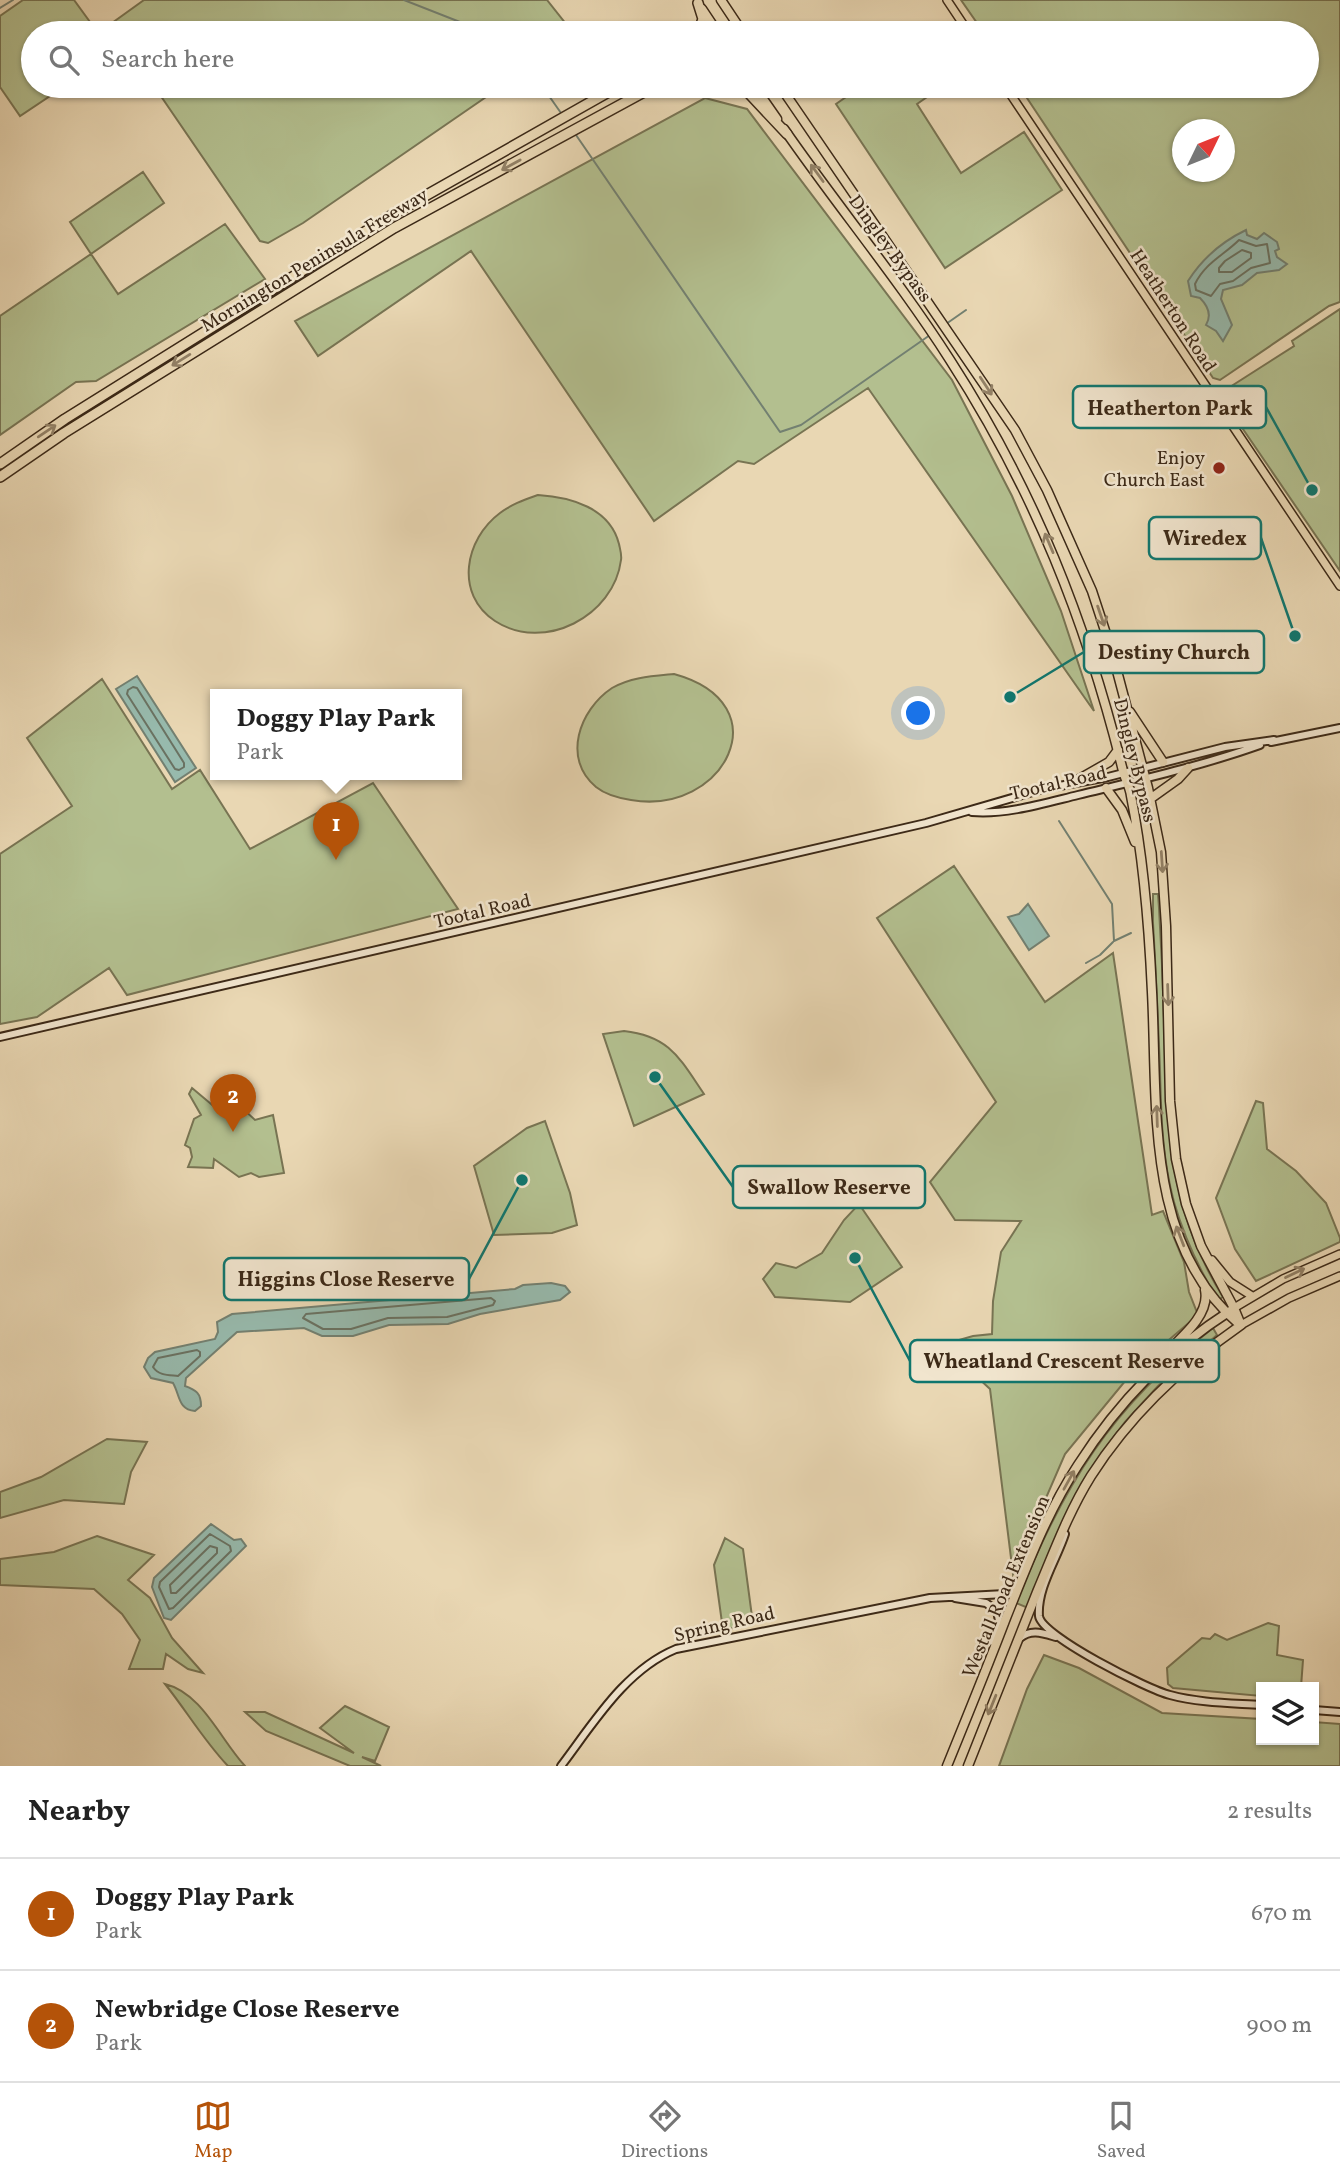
<!DOCTYPE html>
<html lang="en">
<head>
<meta charset="utf-8">
<style>
	body { margin:0; font-family:Vollkorn,serif; background:#f6f6f6; color:#222 }
	.controls { position:absolute; right:21px; bottom:21px; display:grid; overflow:hidden; border-radius:0px; box-shadow:0 2px 5px #0004 }
	.controls button { width:63px; height:63px; display:grid; place-items:center; padding:0; border:0; border-bottom:2px solid #e0e0e0; background:#fff; color:#222; font:35px sans-serif }
	.compass { position:absolute; left:1172px; top:119px; width:63px; height:63px; border-radius:50%; background:#fff; box-shadow:0 2px 5px #0004; rotate:47deg }
	.you { position:absolute; left:919px; top:714px; width:24px; height:24px; margin:-18px; border:5px solid #fff; border-radius:50%; background:#1a73e8; box-shadow:0 0 0 10px #1a73e833 }
	.badge { display:grid; place-items:center; width:46px; height:46px; border-radius:50%; background:#b45309; color:#fff; font-size:23px; font-weight:700 }
	.pin { position:absolute; translate:-50% -58px; filter:drop-shadow(0 2px 4px #0008) }
	.pin::after { content:''; position:absolute; top:37px; width:24px; height:21px; background:inherit; clip-path:polygon(0 0,100% 0,50% 100%) }
	.popup { position:absolute; left:210px; top:689px; width:252px; height:91px; box-sizing:border-box; display:grid; place-content:center; border-radius:0px; background:#fff; filter:drop-shadow(0 2px 5px #0005); font-size:23px; white-space:nowrap; color:#767676 }
	.popup b { font-size:26px; color:#222 }
	.popup::after { content:''; position:absolute; left:50%; top:100%; margin-left:-14px; border:14px solid transparent; border-top-color:#fff }
	.list { margin:0; padding:0; list-style:none }
	h2 { display:flex; justify-content:space-between; align-items:center; height:91px; margin:0; padding:0 28px; font-size:30px }
	h2 small { font-size:23px; font-weight:400; color:#767676 }
	.list li { display:grid; grid-template-columns:46px 1fr auto; gap:21px; align-items:center; box-sizing:border-box; height:112px; padding:0 28px; border-top:2px solid #e0e0e0 }
	.list b { display:block; font-size:26px; white-space:nowrap }
	.list p { margin:0; font-size:23px; white-space:nowrap; color:#767676 }
	.list em { font-size:23px; font-style:normal; color:#767676 }
	.icon { flex:none; width:38px; height:38px; fill:none; stroke:currentColor; stroke-width:2; stroke-linecap:round; stroke-linejoin:round }
	.map { position:relative; flex:none; width:1340px; height:1766px; overflow:hidden }
	.search { position:absolute; background:#fff; box-shadow:0 2px 5px #0004; left:21px; right:21px; top:21px; height:77px; display:flex; align-items:center; gap:18px; box-sizing:border-box; padding:0 24px; border-radius:38px; color:#767676; font-size:26px }
	.sheet { height:315px; background:#fff }
	nav { display:flex; justify-content:space-around; align-items:center; box-sizing:border-box; height:98px; border-top:2px solid #e0e0e0; background:#fff; font-size:19px; color:#767676 }
	nav a { display:grid; justify-items:center; gap:4px }
	nav .on { color:#b45309 }
	.map>svg:first-child { display:block }
	.green { fill:#b3bf8f; stroke:#787453; stroke-width:2; fill-rule:evenodd }
	.water { fill:#97baad; stroke:#738071; stroke-width:2 }
	.lines { fill:none; stroke-linecap:round; stroke-linejoin:round }
	.shore { stroke:#6a7262; stroke-width:2 }
	.stream { stroke:#738071; stroke-width:2 }
	.secondary-casing { stroke:#3c2917; stroke-width:10 }
	.primary-casing { stroke:#3c2917; stroke-width:10 }
	.trunk-casing { stroke:#3c2917; stroke-width:11 }
	.motorway-casing { stroke:#3c2917; stroke-width:12 }
	.secondary { stroke:#f1e5ce; stroke-width:6 }
	.primary { stroke:#e9d7b3; stroke-width:7 }
	.trunk { stroke:#e9d7b3; stroke-width:8 }
	.motorway { stroke:#e9d7b3; stroke-width:9 }
	.oneway { stroke:#928065 }
	.poi-dot { fill:#8f2418; stroke:#f1e5ce; stroke-width:2.5 }
	.labels { text-anchor:middle; stroke-width:5; stroke-linejoin:round; paint-order:stroke }
	.street-label { font-size:19px; fill:#3c2917; stroke:#f1e5ce }
	.poi-label { font-size:19px; fill:#3c2917; stroke:#f1e5ce; text-anchor:end }
	.leader { fill:none; stroke:#0f766e; stroke-width:2.5 }
	.callout-dot { fill:#0f766e; stroke:#f1e5ce; stroke-width:2.5 }
	.callout { fill:#f1e5ce; stroke:#0f766e; stroke-width:2.5 }
	.callout-label { font-size:21px; text-anchor:middle; font-weight:bold; fill:#3c2917 }
</style>
</head>
<body>
<div class="map">
<svg width="1340" height="1766" viewBox="0 0 1340 1766">
	<rect width="100%" height="100%" fill="#e9d7b3"/>
	<filter id="stains"><feTurbulence type="fractalNoise" baseFrequency=".00286" numOctaves="4"/><feColorMatrix values="0 0 0 0 .2 0 0 0 0 .09 0 0 0 0 .02 0 0 0 .5 -.17"/></filter>
	<radialGradient id="worn" r=".72"><stop offset=".6" stop-color="#630" stop-opacity="0"/><stop offset="1" stop-color="#630" stop-opacity=".3"/></radialGradient>
	<path class="green" d="M23,0H74L98,33H33V86H65L20,116L0,87V16Z
		M144,0H547L566,24L568,33H118L112,23Z
		M961,0H1340V302L1329,306L1220,380L1213,378L1019,86H1307V33H984ZM1182,130H1224V172H1182Z
		M154,86H502L303,223L268,243L260,241Z
		M862,86H943L917,104L961,173L1024,132L1062,190L945,268L836,104Z
		M705,98L747,109L952,380L1012,496L1061,611L1094,711L868,388L754,464L738,461L654,521L471,251L318,356L295,321Z
		M143,172L164,203L91,254L118,294L225,224L265,279L96,381L76,382L0,435V316L91,254L70,222Z
		M1340,309V571L1219,394L1294,346L1292,341Z
		M538,495C571,497 610,508 619,544C620,549 622,555 621,560C614,616 544,653 495,621C454,594 465,539 500,513C512,504 524,500 538,495Z
		M674,674C783,704 724,816 631,800C618,798 606,795 596,787C562,759 579,710 612,688C631,677 653,676 674,674Z
		M102,679L172,789L200,770L250,849L373,783L458,909L127,995L109,968L37,1017L0,1024V854L72,806L27,738Z
		M954,866L1045,1002L1113,953L1152,1215L1163,1211L1184,1262L1189,1292L1198,1315L1135,1369L1065,1454L1013,1574L990,1389L963,1364L945,1344L973,1336L992,1334L993,1301L1001,1252L1021,1221L955,1220L930,1182L996,1102L877,918Z
		M1153,894H1158L1159,908C1162,958 1164,1008 1165,1057C1169,1149 1173,1217 1223,1297L1218,1300C1199,1269 1184,1237 1174,1202C1162,1158 1161,1114 1160,1069C1158,1020 1156,972 1153,923Z
		M624,1031C670,1036 680,1059 704,1094L634,1126L603,1034Z
		M192,1088L217,1109L241,1107L255,1120L273,1115L284,1173L259,1177L251,1173L239,1177L214,1159L213,1168L188,1167L192,1157L190,1148L185,1145L194,1119L201,1115L189,1094Z
		M1256,1101L1263,1103L1267,1149L1296,1171L1326,1203L1340,1238V1242L1256,1281L1235,1249L1216,1198Z
		M545,1121L570,1193L577,1225L552,1233L494,1235L474,1166L527,1128Z
		M859,1204L902,1267L850,1302L775,1297L763,1279L776,1263L796,1268L822,1253L844,1220Z
		M1213,1328L1217,1335L1158,1386L1125,1422L1104,1450L1028,1608L1016,1603C1063,1485 1111,1407 1213,1328Z
		M107,1439L147,1442L131,1472L124,1504L64,1500L0,1518V1492L41,1477Z
		M97,1536L154,1555L128,1580L150,1598L172,1638L203,1673L188,1669L166,1654L163,1669H129L140,1640L122,1614L94,1589L0,1585V1559L54,1552Z
		M725,1538L743,1549L753,1624L723,1630L714,1565Z
		M1268,1623L1279,1626L1277,1655L1303,1660L1301,1687H1261V1696L1173,1688L1168,1684L1167,1668L1202,1638L1210,1639L1215,1634L1227,1640Z
		M1044,1655L1079,1668L1162,1713L1261,1719V1740H1314V1722L1340,1724V1766H999L1027,1689Z
		M165,1684C202,1693 220,1739 245,1766H228C204,1741 186,1710 165,1684Z
		M345,1706L389,1727L375,1761L362,1757L381,1766H350L266,1731L245,1712H265L354,1753L320,1728Z"/>
	<path class="water" d="M1246,230L1247,235L1257,239L1264,233L1277,242L1279,249L1275,251L1277,257L1287,264L1279,270L1257,273L1242,285L1223,290L1221,299L1232,325L1223,341L1216,331L1206,325C1212,315 1208,306 1200,298L1191,296L1188,281C1202,259 1223,241 1246,230Z
		M137,676L196,768L175,782L116,689Z
		M1028,904L1049,936L1029,950L1008,917L1019,914Z
		M551,1283L565,1286L570,1292L560,1300L480,1314L448,1324L389,1325L353,1336H322L304,1328L237,1332L186,1378L185,1386C196,1390 201,1393 201,1406L195,1411C178,1410 180,1395 173,1383L151,1378L144,1367L148,1358L155,1352L215,1339L218,1332L217,1322L232,1314L515,1289L523,1285Z
		M211,1524L234,1540L241,1539L246,1546L171,1620L164,1618L152,1587L154,1578Z"/>
	<g class="lines">
		<path class="shore" d="M1239,240L1256,246L1267,244L1270,263L1251,268L1233,281L1220,284L1211,296L1196,290L1195,284C1205,263 1224,255 1239,240Z
			M1242,250L1251,253V258L1232,272H1219V268L1225,261Z
			M133,687L137,688L184,763V767L179,770L175,769L127,694L128,690Z
			M491,1298L495,1301L493,1305L447,1317L388,1318L351,1329H323L303,1318L306,1314Z
			M197,1350L200,1352V1356L178,1376C169,1375 159,1376 153,1367L158,1358Z
			M210,1534L230,1546L231,1551L173,1608L169,1609L159,1587L160,1582Z
			M210,1546L217,1548V1553L176,1593H171L170,1585Z"/>
		<path class="stream" d="M404,0L488,33
			M0,8L13,0
			M542,86L561,113
			M576,135L780,432L801,425L930,335
			M946,324L966,310
			M1059,821L1112,904L1114,941L1131,933
			M1086,963L1100,955L1113,942"/>
		<defs>
			<path id="secondary" d="M1271,742L1340,728
				M972,812C1006,815 1045,803 1078,795C1139,780 1201,766 1260,745
				M0,1037L926,823L1043,789L1108,777L1225,747L1274,740
				M1065,1534C1057,1559 1037,1588 1039,1616C1041,1636 1149,1690 1170,1695C1199,1703 1231,1703 1261,1705
				M955,1598L986,1603L997,1611L999,1621L993,1642
				M1020,1638C1031,1629 1042,1633 1056,1637
				M1314,1710L1340,1712
				M561,1766C593,1724 625,1670 676,1649L930,1598L1005,1594L1018,1587"/>
			<path id="primary" d="M947,0L969,33
				M1005,86L1340,586
				M1212,1260L1230,1282L1252,1296
				M1234,1308L1283,1279L1340,1254
				M1241,1325L1289,1298L1340,1276"/>
			<path id="trunk" d="M721,0L743,33
				M702,9L718,33
				M754,86L777,119
				M780,86L1015,430L1047,490L1092,591L1112,652L1148,788L1161,852L1166,926L1170,1101L1176,1159L1186,1204L1201,1246L1234,1308L1241,1325C1182,1366 1130,1415 1091,1476C1068,1513 1054,1552 1037,1592C1014,1650 991,1708 968,1766
				M784,129C838,207 899,280 950,360C1034,490 1086,621 1123,771C1125,779 1130,787 1131,796C1144,860 1149,927 1152,992C1158,1106 1144,1244 1240,1325
				M1130,712L1163,762
				M1074,782L1109,762L1118,750
				M1106,788L1122,810L1135,842
				M1150,799L1178,779L1188,768
				M1145,1376C1162,1350 1212,1322 1205,1290
				M947,1766C967,1717 987,1668 1006,1618C1027,1566 1047,1512 1078,1465C1117,1404 1169,1350 1230,1311"/>
			<path id="motorway" d="M698,3L703,19L698,33
				M742,86L787,134
				M0,464L65,419L395,213L619,86
				M0,477L64,433L394,228L655,86"/>
		</defs>
		<use href="#secondary" class="secondary-casing"/>
		<use href="#primary" class="primary-casing"/>
		<use href="#trunk" class="trunk-casing"/>
		<use href="#motorway" class="motorway-casing"/>
		<use href="#secondary" class="secondary"/>
		<use href="#primary" class="primary"/>
		<use href="#trunk" class="trunk"/>
		<use href="#motorway" class="motorway"/>
	</g>
	<defs><path id="oneway-shaft" d="M-6 0H5M1.5-3L5.5 0L1.5 3" fill="none" stroke-width="1.6" stroke-linecap="round" stroke-linejoin="round" transform="scale(1.75)"/></defs>
	<g class="oneway">
		<use href="#oneway-shaft" transform="translate(511 165) rotate(151)"/>
		<use href="#oneway-shaft" transform="translate(817 173) rotate(-126)"/>
		<use href="#oneway-shaft" transform="translate(181 360) rotate(148)"/>
		<use href="#oneway-shaft" transform="translate(986 386) rotate(57)"/>
		<use href="#oneway-shaft" transform="translate(47 431) rotate(-34)"/>
		<use href="#oneway-shaft" transform="translate(1049 543) rotate(-113)"/>
		<use href="#oneway-shaft" transform="translate(1101 616) rotate(71)"/>
		<use href="#oneway-shaft" transform="translate(1162 862) rotate(86)"/>
		<use href="#oneway-shaft" transform="translate(1168 995) rotate(88)"/>
		<use href="#oneway-shaft" transform="translate(1157 1116) rotate(-92)"/>
		<use href="#oneway-shaft" transform="translate(1180 1236) rotate(-111)"/>
		<use href="#oneway-shaft" transform="translate(1295 1273) rotate(-26)"/>
		<use href="#oneway-shaft" transform="translate(1069 1480) rotate(-61)"/>
		<use href="#oneway-shaft" transform="translate(992 1705) rotate(112)"/>
	</g>
	<circle class="poi-dot" cx="1219" cy="468" r="7"/>
	<g class="labels">
		<g class="street-label">
			<text transform="translate(891 248) rotate(54)" y="7">Dingley Bypass</text>
			<text transform="translate(314 259) rotate(-31)" y="7">Mornington Peninsula Freeway</text>
			<text transform="translate(1174 310) rotate(57)" y="7">Heatherton Road</text>
			<text transform="translate(1136 760) rotate(76)" y="7">Dingley Bypass</text>
			<text transform="translate(1058 782) rotate(-13)" y="7">Tootal Road</text>
			<text transform="translate(482 910) rotate(-13)" y="7">Tootal Road</text>
			<text transform="translate(1005 1586) rotate(-67)" y="7">Westall Road Extension</text>
			<text transform="translate(724 1623) rotate(-13)" y="7">Spring Road</text>
		</g>
		<g class="poi-label">
			<text x="1205" y="464">Enjoy<tspan x="1205" dy="22">Church East</tspan></text>
		</g>
	</g>
	<path class="leader" d="M1312 490L1266 407M1295 636L1261 538M1010 697L1084 652M655 1077L733 1187M522 1180L469 1279M855 1258L910 1361"/>
	<g class="callout-dot">
		<circle cx="1312" cy="490" r="7"/>
		<circle cx="1295" cy="636" r="7"/>
		<circle cx="1010" cy="697" r="7"/>
		<circle cx="655" cy="1077" r="7"/>
		<circle cx="522" cy="1180" r="7"/>
		<circle cx="855" cy="1258" r="7"/>
	</g>
	<g class="callout">
		<rect x="1073" y="386" width="193" height="42" rx="7"/>
		<rect x="1149" y="517" width="112" height="42" rx="7"/>
		<rect x="1084" y="631" width="180" height="42" rx="7"/>
		<rect x="733" y="1166" width="192" height="42" rx="7"/>
		<rect x="224" y="1258" width="245" height="42" rx="7"/>
		<rect x="910" y="1340" width="309" height="42" rx="7"/>
	</g>
	<g class="callout-label">
		<text x="1170" y="415">Heatherton Park</text>
		<text x="1205" y="545">Wiredex</text>
		<text x="1174" y="659">Destiny Church</text>
		<text x="829" y="1194">Swallow Reserve</text>
		<text x="346" y="1286">Higgins Close Reserve</text>
		<text x="1064" y="1368">Wheatland Crescent Reserve</text>
	</g>
	<rect width="100%" height="100%" filter="url(#stains)"/>
	<rect width="100%" height="100%" fill="url(#worn)"/>
</svg>
<div class="controls">
<button><svg class="icon" aria-label="layers" viewBox="0 0 24 24"><path d="M12 4l9 5-9 5-9-5zM3 14l9 5 9-5"/></svg></button>
</div>
<svg class="compass" viewBox="-18 -18 36 36"><path d="M0-13l5 13h-10z" fill="#e53935"/><path d="M0 13l5-13h-10z" fill="#767676"/></svg>
<div class="you"></div>
<div class="pin badge" style="left:336px;top:860px">1</div>
<div class="popup"><b>Doggy Play Park</b>Park</div>
<div class="pin badge" style="left:233px;top:1132px">2</div>
<div class="search"><svg class="icon" aria-label="search" viewBox="0 0 24 24"><circle cx="10" cy="10" r="6"/><path d="M15 15l6 6"/></svg>Search here</div>
</div>
<section class="sheet">
<h2>Nearby<small>2 results</small></h2>
<ul class="list">
<li><span class="badge">1</span><div><b>Doggy Play Park</b><p>Park</p></div><em>670 m</em></li>
<li><span class="badge">2</span><div><b>Newbridge Close Reserve</b><p>Park</p></div><em>900 m</em></li>
</ul>
</section>
<nav>
<a class="on"><svg class="icon" aria-label="map" viewBox="0 0 24 24"><path d="M3 6l6-2 6 2 6-2v14l-6 2-6-2-6 2zM9 4v14M15 6v14"/></svg>Map</a>
<a><svg class="icon" aria-label="directions" viewBox="0 0 24 24"><path d="M12 3l9 9-9 9-9-9zM9 14v-3h6M13 9l2 2-2 2"/></svg>Directions</a>
<a><svg class="icon" aria-label="saved" viewBox="0 0 24 24"><path d="M7 4h10v16l-5-4-5 4z"/></svg>Saved</a>
</nav>
</body>
</html>
